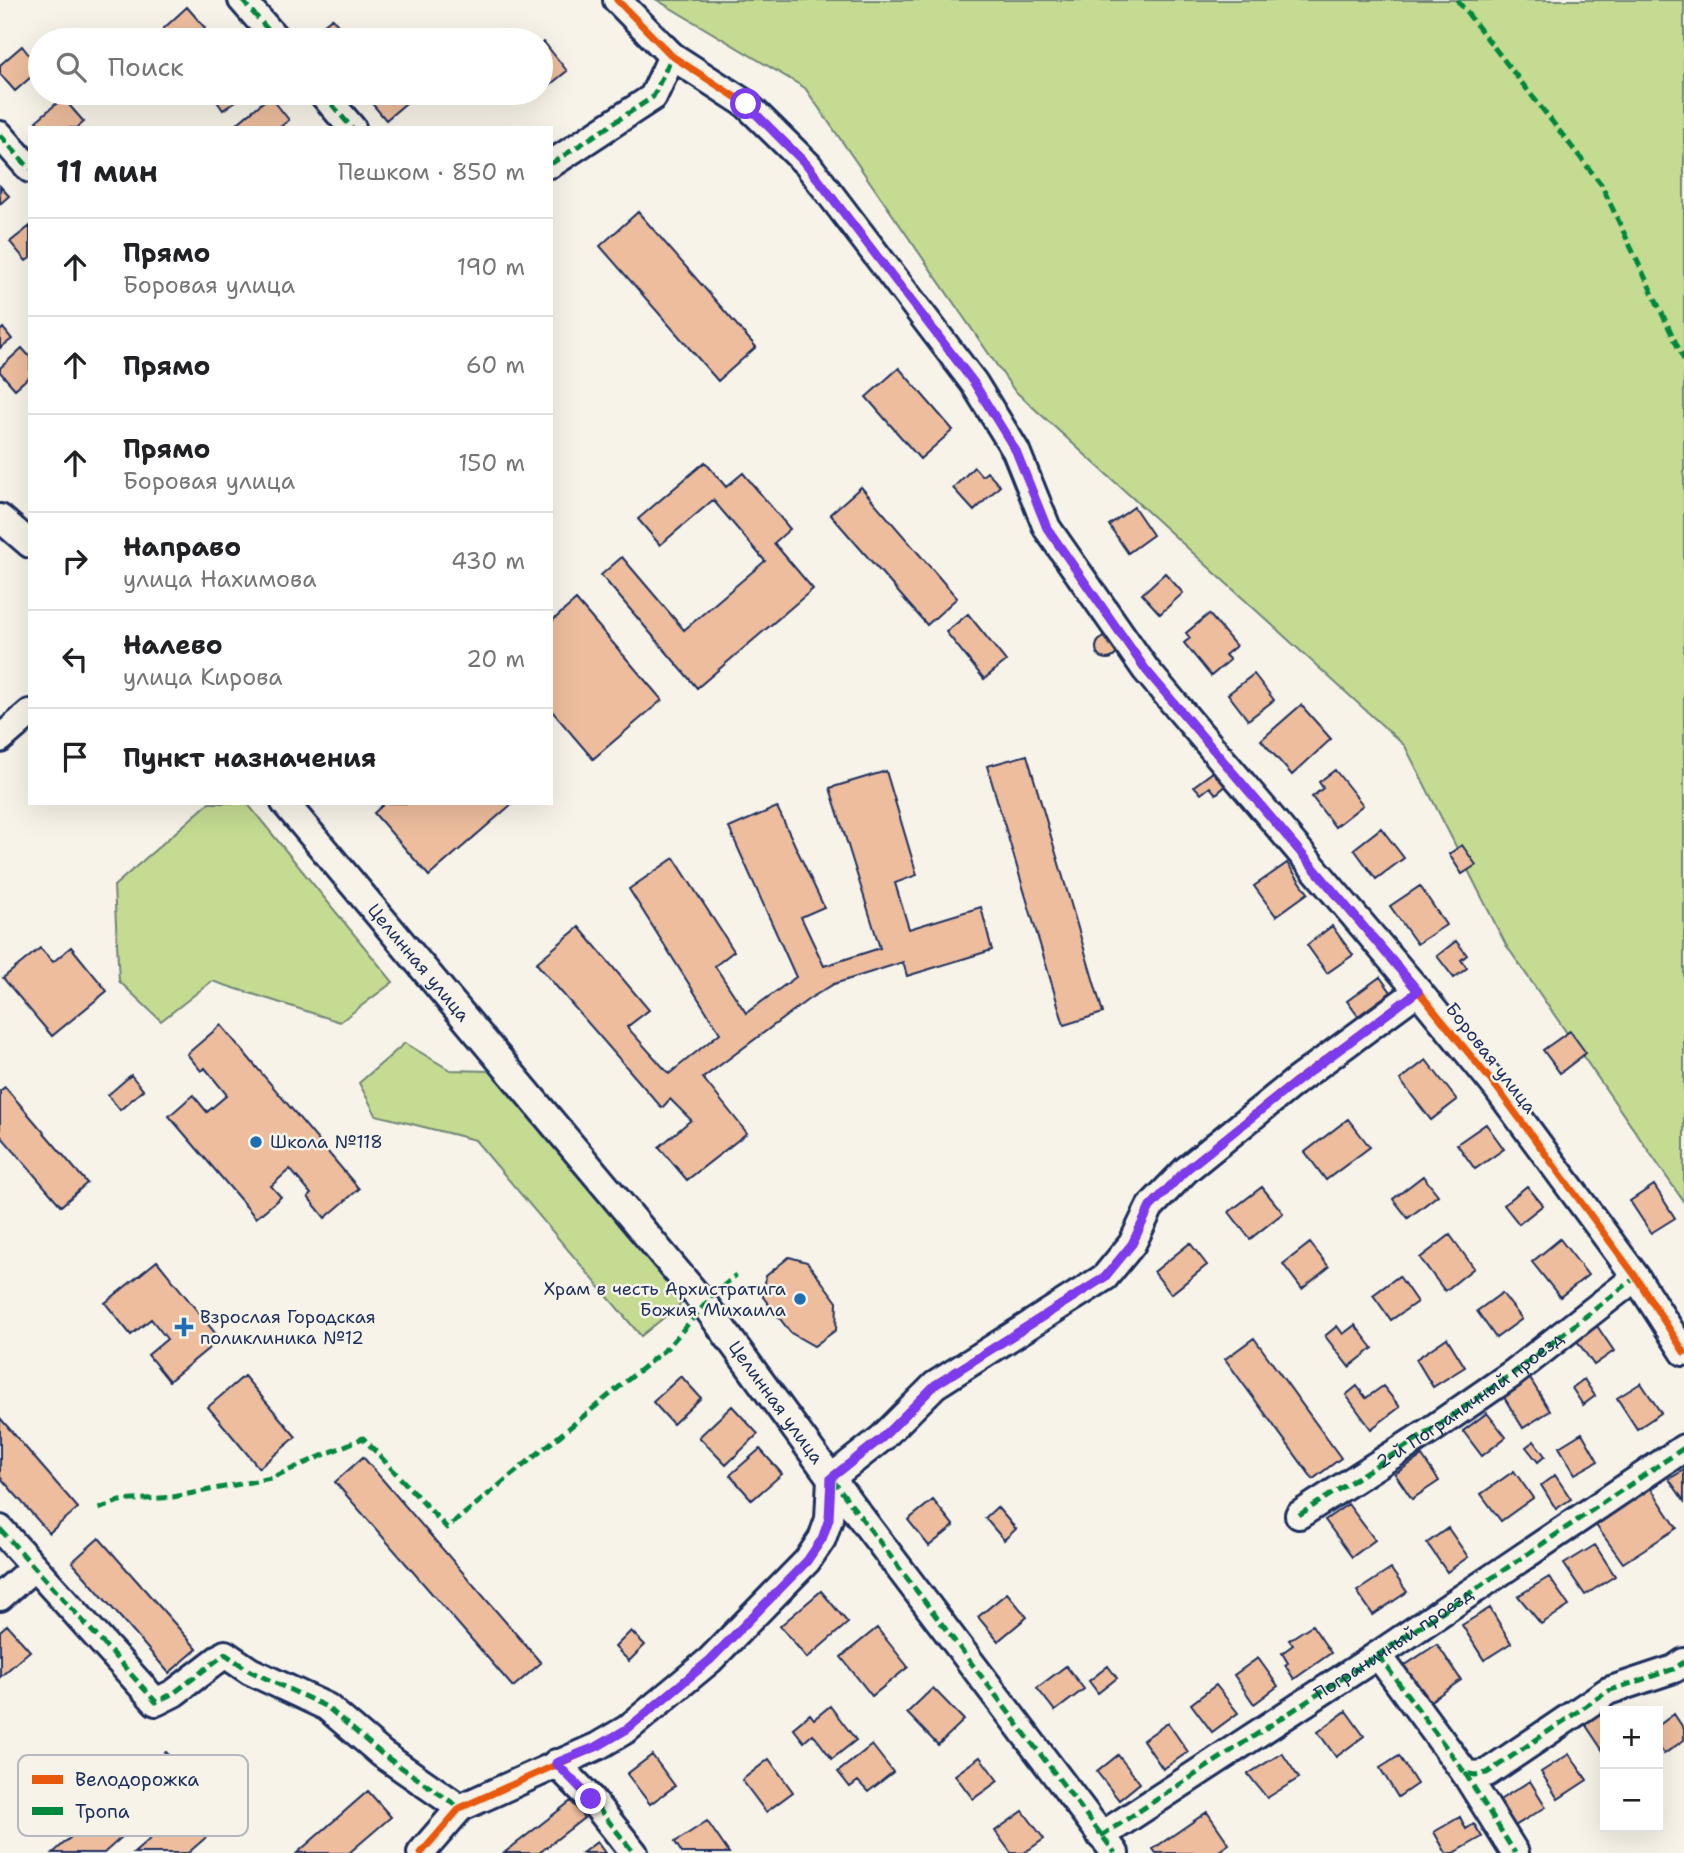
<!DOCTYPE html>
<html lang="ru">
<head>
<meta charset="utf-8">
<style>
	body { margin:0; font-family:"Shantell Sans",sans-serif; background:#f6f6f6; color:#202124 }
	.controls { position:absolute; right:21px; bottom:21px; display:grid; overflow:hidden; border-radius:0px; box-shadow:0 7px 28px #0002 }
	.controls button { width:63px; height:63px; display:grid; place-items:center; padding:0; border:0; border-bottom:2px solid #e0e0e0; background:#fff; color:#202124; font:35px sans-serif }
	.stop { position:absolute; width:21px; height:21px; margin:-16px; border:5px solid #7c3aed; border-radius:50%; background:#fff }
	.stop.end { background:#7c3aed; border-color:#fff; box-shadow:0 2px 7px #0008 }
	.list { margin:0; padding:0; list-style:none }
	h2 { display:flex; justify-content:space-between; align-items:center; height:91px; margin:0; padding:0 28px; font-size:30px }
	h2 small { font-size:23px; font-weight:400; color:#757577 }
	.list li { display:grid; grid-template-columns:46px 1fr auto; gap:21px; align-items:center; box-sizing:border-box; height:98px; padding:0 28px; border-top:2px solid #e0e0e0 }
	.list b { display:block; font-size:26px; white-space:nowrap }
	.list p { margin:0; font-size:23px; white-space:nowrap; color:#757577 }
	.list em { font-size:23px; font-style:normal; color:#757577 }
	.icon { flex:none; width:38px; height:38px; fill:none; stroke:currentColor; stroke-width:2; stroke-linecap:round; stroke-linejoin:round }
	.map { position:relative; flex:none; width:1684px; height:1853px; overflow:hidden }
	.search { position:absolute; background:#fff; box-shadow:0 7px 28px #0002; left:28px; top:28px; width:525px; height:77px; display:flex; align-items:center; gap:18px; box-sizing:border-box; padding:0 24px; border-radius:38px; color:#757577; font-size:26px }
	.panel { position:absolute; background:#fff; box-shadow:0 7px 28px #0002; left:28px; top:126px; width:525px; height:679px; border-radius:0px }
	.map>svg:first-child { display:block }
	.green { fill:#c4db91; stroke:#708578; stroke-width:2 }
	.building { fill:#edbd9d; stroke:#1b2f5e; stroke-width:2 }
	.lines { fill:none; stroke-linecap:round; stroke-linejoin:round }
	.minor-casing { stroke:#1b2f5e; stroke-width:32 }
	.minor { stroke:#f7f3e8; stroke-width:26 }
	.quiet { stroke:#00873e; stroke-width:5; stroke-dasharray:10 5; stroke-linecap:butt }
	.cycleway-casing { stroke:#f7f3e8; stroke-width:11 }
	.cycleway { stroke:#e8590c; stroke-width:7 }
	.route { stroke:#7c3aed; stroke-width:9 }
	.poi-dot { fill:#1f6fb2; stroke:#f7f3e8; stroke-width:2.5 }
	.labels { text-anchor:middle; stroke-width:5; stroke-linejoin:round; paint-order:stroke }
	.street-label { font-size:18px; fill:#1b2f5e; stroke:#f7f3e8 }
	.poi-label { font-size:18px; fill:#1b2f5e; stroke:#f7f3e8; text-anchor:start }
	.key { fill:#f7f3e8; stroke:#b5b8bf; stroke-width:2 }
	.key-label { font-size:19px; fill:#1b2f5e }
</style>
</head>
<body>
<div class="map">
<svg width="1684" height="1853" viewBox="0 0 1684 1853">
	<rect width="100%" height="100%" fill="#f7f3e8"/>
	<filter id="ink" filterUnits="userSpaceOnUse"><feTurbulence type="fractalNoise" baseFrequency=".0143" numOctaves="2"/><feDisplacementMap in="SourceGraphic" scale="14" xChannelSelector="R" yChannelSelector="G"/><feConvolveMatrix kernelMatrix="1 2 1 2 8 2 1 2 1" color-interpolation-filters="sRGB"/></filter>
	<g filter="url(#ink)">
		<path class="green" d="M657,0H1684V1202L1506,945L1405,746L1014,390L805,88Z
			M209,803H247L393,982L340,1022L212,981L161,1021L119,981L114,886Z
			M405,1043L450,1070L490,1071L683,1302L641,1336L475,1140L376,1115L359,1083Z"/>
		<path class="building" d="M187,7L205,28L191,40H174L163,29Z
			M332,18L350,40H312L309,36Z
			M544,42L567,71L541,92V45Z
			M22,46L40,69L15,91L0,74V65Z
			M211,93H247L223,110Z
			M363,93H398L406,103L386,120Z
			M270,96L289,120L279,128H242L238,123Z
			M63,98L84,122L77,128H42L36,121Z
			M0,186L9,196L0,204Z
			M638,212L756,347L718,381L600,246Z
			M30,226V258L26,261L10,242Z
			M3,328L12,339L0,348V331Z
			M22,348L30,357V376L15,389L0,372V368Z
			M899,368L953,430L920,459L866,397Z
			M705,462L726,487L743,473L790,529L774,543L813,589L697,688L601,575L622,557L684,630L765,561L713,500L660,545L638,519Z
			M974,467L982,476L987,472L1000,486L974,511L953,488Z
			M861,487L957,598L927,625L830,514Z
			M1134,507L1153,535L1128,553L1109,525Z
			M1165,573L1183,593L1160,614L1142,594Z
			M576,600L662,700L593,759L551,710V622Z
			M968,614L1006,661L984,679L946,632Z
			M1209,614L1236,646L1225,655L1230,660L1211,676L1184,643L1190,638L1186,633Z
			M1096 648a11 11 0 1 1 22 0a11 11 0 1 1-22 0Z
			M1254,674L1274,700L1248,720L1228,694Z
			M1301,705L1331,739L1292,775L1261,740Z
			M1027,755L1103,1013L1064,1025L987,766Z
			M1217,769L1228,784L1216,794L1210,787L1201,794L1194,786Z
			M1335,770L1363,805L1335,827L1312,797L1323,788L1319,782Z
			M886,771L917,875L895,883L909,929L981,907L992,950L907,976L903,962L834,984L809,999L703,1078L747,1133L687,1180L659,1147L691,1120L670,1099L662,1108L536,963L579,927L649,1010L627,1027L669,1074L720,1033L629,889L674,858L734,951L715,966L746,1013L796,977L729,828L777,807L824,907L801,917L824,966L880,948L830,788Z
			M385,803H513L429,876L374,813Z
			M1381,828L1404,858L1376,879L1354,849Z
			M1462,845L1476,865L1462,874L1449,854Z
			M1287,863L1308,893L1276,916L1254,886Z
			M1420,886L1446,925L1417,944L1390,906Z
			M1332,926L1353,955L1327,973L1307,945Z
			M1456,941L1467,955L1461,960L1467,968L1454,978L1437,956Z
			M71,947L107,991L52,1036L3,978L40,948L53,962Z
			M1380,977L1391,992L1358,1016L1347,1001Z
			M221,1025L359,1189L325,1218L308,1197L311,1194L290,1169L271,1186L281,1197L256,1218L169,1116L193,1095L207,1112L227,1095L205,1068L201,1071L187,1054Z
			M1570,1031L1586,1053L1560,1073L1543,1050Z
			M1426,1060L1457,1100L1431,1120L1400,1080Z
			M131,1075L143,1090L120,1110L108,1095Z
			M5,1087L87,1183L61,1206L0,1135V1091Z
			M1348,1119L1370,1147L1326,1180L1305,1152Z
			M1486,1124L1504,1149L1475,1169L1457,1144Z
			M1423,1176L1438,1195L1408,1218L1393,1199Z
			M1654,1185L1675,1218L1651,1233L1630,1201Z
			M1527,1186L1543,1205L1519,1224L1504,1205Z
			M1262,1187L1283,1213L1250,1239L1229,1212Z
			M1450,1235L1474,1268L1445,1291L1420,1258Z
			M1560,1239L1588,1275L1560,1297L1532,1262Z
			M1190,1243L1207,1265L1171,1294L1154,1272Z
			M1310,1243L1329,1267L1302,1289L1283,1264Z
			M789,1257L807,1262L837,1302L836,1330L814,1346L791,1333L763,1297L766,1276Z
			M157,1261L220,1339L169,1381L148,1355L167,1339L151,1319L131,1335L105,1303Z
			M1399,1276L1417,1302L1391,1320L1373,1295Z
			M1502,1293L1522,1319L1496,1338L1477,1311Z
			M1355,1325L1373,1348L1349,1367L1325,1336L1337,1326L1343,1334Z
			M1597,1326L1614,1351L1594,1365L1577,1341Z
			M1254,1338L1341,1458L1313,1479L1225,1359Z
			M1447,1338L1465,1367L1433,1387L1416,1359Z
			M244,1376L296,1437L259,1468L208,1407Z
			M681,1376L701,1398L673,1424L653,1402Z
			M1529,1377L1550,1411L1523,1428L1502,1394Z
			M1584,1379L1595,1396L1583,1405L1572,1388Z
			M1641,1383L1661,1413L1637,1429L1617,1398Z
			M1357,1386L1366,1398L1383,1386L1400,1407L1371,1429L1346,1395Z
			M732,1406L758,1434L726,1465L699,1437Z
			M1487,1413L1506,1437L1482,1456L1463,1431Z
			M0,1418L78,1508L49,1533L0,1477Z
			M1582,1433L1598,1461L1575,1474L1559,1447Z
			M1534,1441L1545,1456L1538,1462L1526,1447Z
			M760,1449L782,1474L752,1500L730,1475Z
			M1422,1456L1439,1481L1412,1499L1395,1474Z
			M363,1457L541,1663L513,1687L335,1482Z
			M1684,1470V1501L1669,1479Z
			M1514,1471L1533,1498L1501,1521L1481,1494Z
			M1555,1475L1571,1499L1556,1509L1541,1485Z
			M1648,1484L1677,1528L1623,1563L1593,1521Z
			M933,1500L954,1526L929,1546L908,1520Z
			M1348,1504L1375,1540L1352,1557L1325,1520Z
			M997,1507L1016,1529L1004,1540L985,1518Z
			M1448,1528L1468,1557L1447,1572L1427,1543Z
			M99,1538L197,1649L169,1673L72,1562Z
			M1595,1545L1615,1576L1585,1595L1564,1564Z
			M1391,1569L1407,1592L1373,1615L1357,1591Z
			M1549,1577L1569,1606L1541,1624L1518,1596Z
			M821,1591L848,1623L807,1658L780,1626Z
			M1007,1593L1027,1617L998,1641L978,1617Z
			M1490,1608L1511,1643L1484,1660L1462,1625Z
			M7,1625L30,1651L0,1677V1631Z
			M1312,1625L1331,1653L1294,1679L1285,1665L1288,1663L1282,1653L1293,1645L1289,1640Z
			M877,1628L908,1667L872,1696L841,1657Z
			M631,1631L645,1645L629,1661L615,1647Z
			M1437,1644L1461,1680L1429,1702L1404,1666Z
			M1258,1658L1278,1686L1254,1704L1234,1675Z
			M1066,1666L1084,1689L1055,1711L1037,1688Z
			M1108,1666L1117,1678L1098,1693L1089,1681Z
			M1216,1685L1238,1713L1212,1732L1191,1704Z
			M933,1688L964,1720L938,1745L907,1713Z
			M830,1706L856,1740L832,1759L813,1734L804,1742L793,1728L810,1714L814,1719Z
			M1609,1707L1612,1711H1605V1754L1585,1724Z
			M1346,1711L1364,1736L1336,1757L1318,1732Z
			M1674,1714L1684,1729V1740L1664,1754L1658,1745V1726Z
			M1168,1723L1188,1752L1163,1769L1143,1740Z
			M872,1745L893,1772L868,1792L858,1781L850,1787L838,1772Z
			M166,1752L189,1777L104,1853H53Z
			M1282,1753L1299,1778L1267,1798L1248,1774Z
			M1569,1754L1587,1780L1558,1799L1541,1772Z
			M652,1755L675,1786L650,1804L627,1774Z
			M1118,1755L1140,1783L1119,1800L1097,1772Z
			M1399,1756L1417,1784L1398,1797L1380,1768Z
			M980,1757L998,1781L973,1799L955,1775Z
			M769,1759L793,1792L766,1812L742,1780Z
			M1530,1781L1546,1807L1513,1827L1498,1801Z
			M368,1791L391,1817L349,1853H297Z
			M194,1800L218,1827L188,1853H134Z
			M571,1801L584,1818L539,1853H504Z
			M1023,1811L1044,1839L1024,1853H1011L995,1831Z
			M1207,1812L1229,1844L1216,1853H1156L1153,1849Z
			M1460,1817L1466,1829L1474,1824L1482,1837L1454,1853H1446L1434,1832Z
			M707,1821L729,1853H682L675,1842Z
			M597,1842L605,1853H582Z"/>
		<g class="lines">
			<defs>
				<g id="minor">
					<path d="M242,0L277,40"/>
					<path d="M617,0L672,56L746,104L808,165L974,383L1016,451L1047,528L1146,670L1418,991L1497,1088L1636,1277L1684,1352"/>
					<path d="M322,93L352,128"/>
					<path d="M0,135L30,169"/>
					<path d="M551,164L653,97L672,56"/>
					<path d="M0,518L30,544"/>
					<path d="M0,739L30,713"/>
					<path id="s1" d="M285,803L705,1305L831,1478L1115,1853"/>
					<path d="M1299,1515L1428,1432L1512,1374L1636,1277"/>
					<path d="M0,1529L156,1702L174,1693L225,1654L250,1671L327,1707L382,1754L460,1808"/>
					<path d="M0,1597L34,1567"/>
					<path d="M1378,1655L1465,1773L1475,1775L1487,1773L1608,1691L1674,1669L1684,1662"/>
					<path d="M556,1763L591,1799L634,1853"/>
					<path d="M1465,1773L1515,1853"/>
					<path id="s2" d="M1101,1836L1378,1655L1684,1448"/>
					<path d="M421,1853L460,1808L598,1746L627,1729L710,1660L807,1561L822,1539L829,1519L831,1478L882,1438L935,1385L1105,1277L1132,1244L1150,1207L1186,1170L1296,1081L1418,991"/>
				</g>
			</defs>
			<use href="#minor" class="minor-casing"/>
			<use href="#minor" class="minor"/>
			<g class="quiet">
				<path d="M242,0L277,40"/>
				<path d="M1457,0L1601,184L1684,360"/>
				<path d="M322,93L352,128"/>
				<path d="M0,135L30,169"/>
				<path d="M551,164L653,97L672,56"/>
				<path d="M832,1479L1115,1853"/>
				<path d="M99,1509L119,1501L173,1497L271,1478L363,1438L447,1528L668,1347L714,1294L736,1275"/>
				<path id="s3" d="M1299,1515L1428,1432L1512,1374L1636,1277"/>
				<path d="M0,1529L156,1702L174,1693L225,1654L250,1671L327,1707L382,1754L460,1808"/>
				<path d="M1378,1655L1465,1773L1475,1775L1487,1773L1608,1691L1674,1669L1684,1662"/>
				<path d="M556,1763L591,1799L634,1853"/>
				<path d="M1465,1773L1515,1853"/>
				<path d="M1101,1836L1378,1655L1684,1448"/>
			</g>
			<defs>
				<path id="cycleway" d="M617,0L672,56L746,104L808,165L974,383L1016,451L1047,528L1146,670L1418,991L1497,1088L1636,1277L1684,1352
					M421,1853L460,1808L598,1746L627,1729L710,1660L807,1561L822,1539L829,1519L831,1478L882,1438L935,1385L1105,1277L1132,1244L1150,1207L1186,1170L1296,1081L1418,991"/>
			</defs>
			<use href="#cycleway" class="cycleway-casing"/>
			<use href="#cycleway" class="cycleway"/>
		</g>
	</g>
	<g class="lines" filter="url(#ink)">
		<path class="route" d="M591,1799L556,1763L598,1746L627,1729L710,1660L807,1561L822,1539L829,1519L831,1478L882,1438L935,1385L1105,1277L1132,1244L1150,1207L1186,1170L1296,1082L1418,991L1146,670L1047,528L1016,451L974,383L807,165L746,104"/>
	</g>
	<g class="poi-dot">
		<circle cx="256" cy="1142" r="7"/>
		<circle cx="800" cy="1299" r="7"/>
		<path d="M180.5 1316.5h7v7h7v7h-7v7h-7v-7h-7v-7h7z"/>
	</g>
	<g class="labels">
		<g class="street-label">
			<text dy="6" stroke="none"><textPath href="#s1" startOffset="208">Целинная улица</textPath></text>
			<text transform="translate(1491 1058) rotate(52)" y="6">Боровая улица</text>
			<text dy="6" stroke="none"><textPath href="#s3" startOffset="206">2-й Пограничный проезд</textPath></text>
			<text dy="6" stroke="none"><textPath href="#s1" startOffset="775">Целинная улица</textPath></text>
			<text dy="6" stroke="none"><textPath href="#s2" startOffset="350">Пограничный проезд</textPath></text>
		</g>
		<g class="poi-label">
			<text x="270" y="1148">Школа №118</text>
			<text x="786" y="1295" text-anchor="end">Храм в честь Архистратига<tspan x="786" dy="21">Божия Михаила</tspan></text>
			<text x="200" y="1323">Взрослая Городская<tspan x="200" dy="21">поликлиника №12</tspan></text>
		</g>
	</g>
	<rect x="18" y="1755" width="230" height="81" rx="10" class="key"/>
	<rect x="32" y="1775" width="31" height="9" fill="#e8590c"/>
	<rect x="32" y="1807" width="31" height="8" fill="#00873e"/>
	<g class="key-label">
		<text x="75" y="1786">Велодорожка</text>
		<text x="75" y="1818">Тропа</text>
	</g>
</svg>
<div class="controls">
<button>+</button>
<button>−</button>
</div>
<div class="stop" style="left:746px;top:104px"></div>
<div class="stop end" style="left:591px;top:1799px"></div>
<div class="search"><svg class="icon" aria-label="search" viewBox="0 0 24 24"><circle cx="10" cy="10" r="6"/><path d="M15 15l6 6"/></svg>Поиск</div>
<section class="panel">
<h2>11 мин<small>Пешком · 850 m</small></h2>
<ul class="list">
<li><svg class="icon" aria-label="ahead" viewBox="0 0 24 24"><path d="M12 20V5M6 11l6-6 6 6"/></svg><div><b>Прямо</b><p>Боровая улица</p></div><em>190 m</em></li>
<li><svg class="icon" aria-label="ahead" viewBox="0 0 24 24"><path d="M12 20V5M6 11l6-6 6 6"/></svg><div><b>Прямо</b></div><em>60 m</em></li>
<li><svg class="icon" aria-label="ahead" viewBox="0 0 24 24"><path d="M12 20V5M6 11l6-6 6 6"/></svg><div><b>Прямо</b><p>Боровая улица</p></div><em>150 m</em></li>
<li><svg class="icon" aria-label="right" viewBox="0 0 24 24"><path d="M7 20v-9h11M14 6l5 5-5 5"/></svg><div><b>Направо</b><p>улица Нахимова</p></div><em>430 m</em></li>
<li><svg class="icon" aria-label="left" viewBox="0 0 24 24"><path d="M17 20v-9H6M10 6l-5 5 5 5"/></svg><div><b>Налево</b><p>улица Кирова</p></div><em>20 m</em></li>
<li><svg class="icon" aria-label="arrive" viewBox="0 0 24 24"><path d="M6 21V4h12l-3 4 3 4H6"/></svg><div><b>Пункт назначения</b></div></li>
</ul>
</section>
</div>
</body>
</html>
